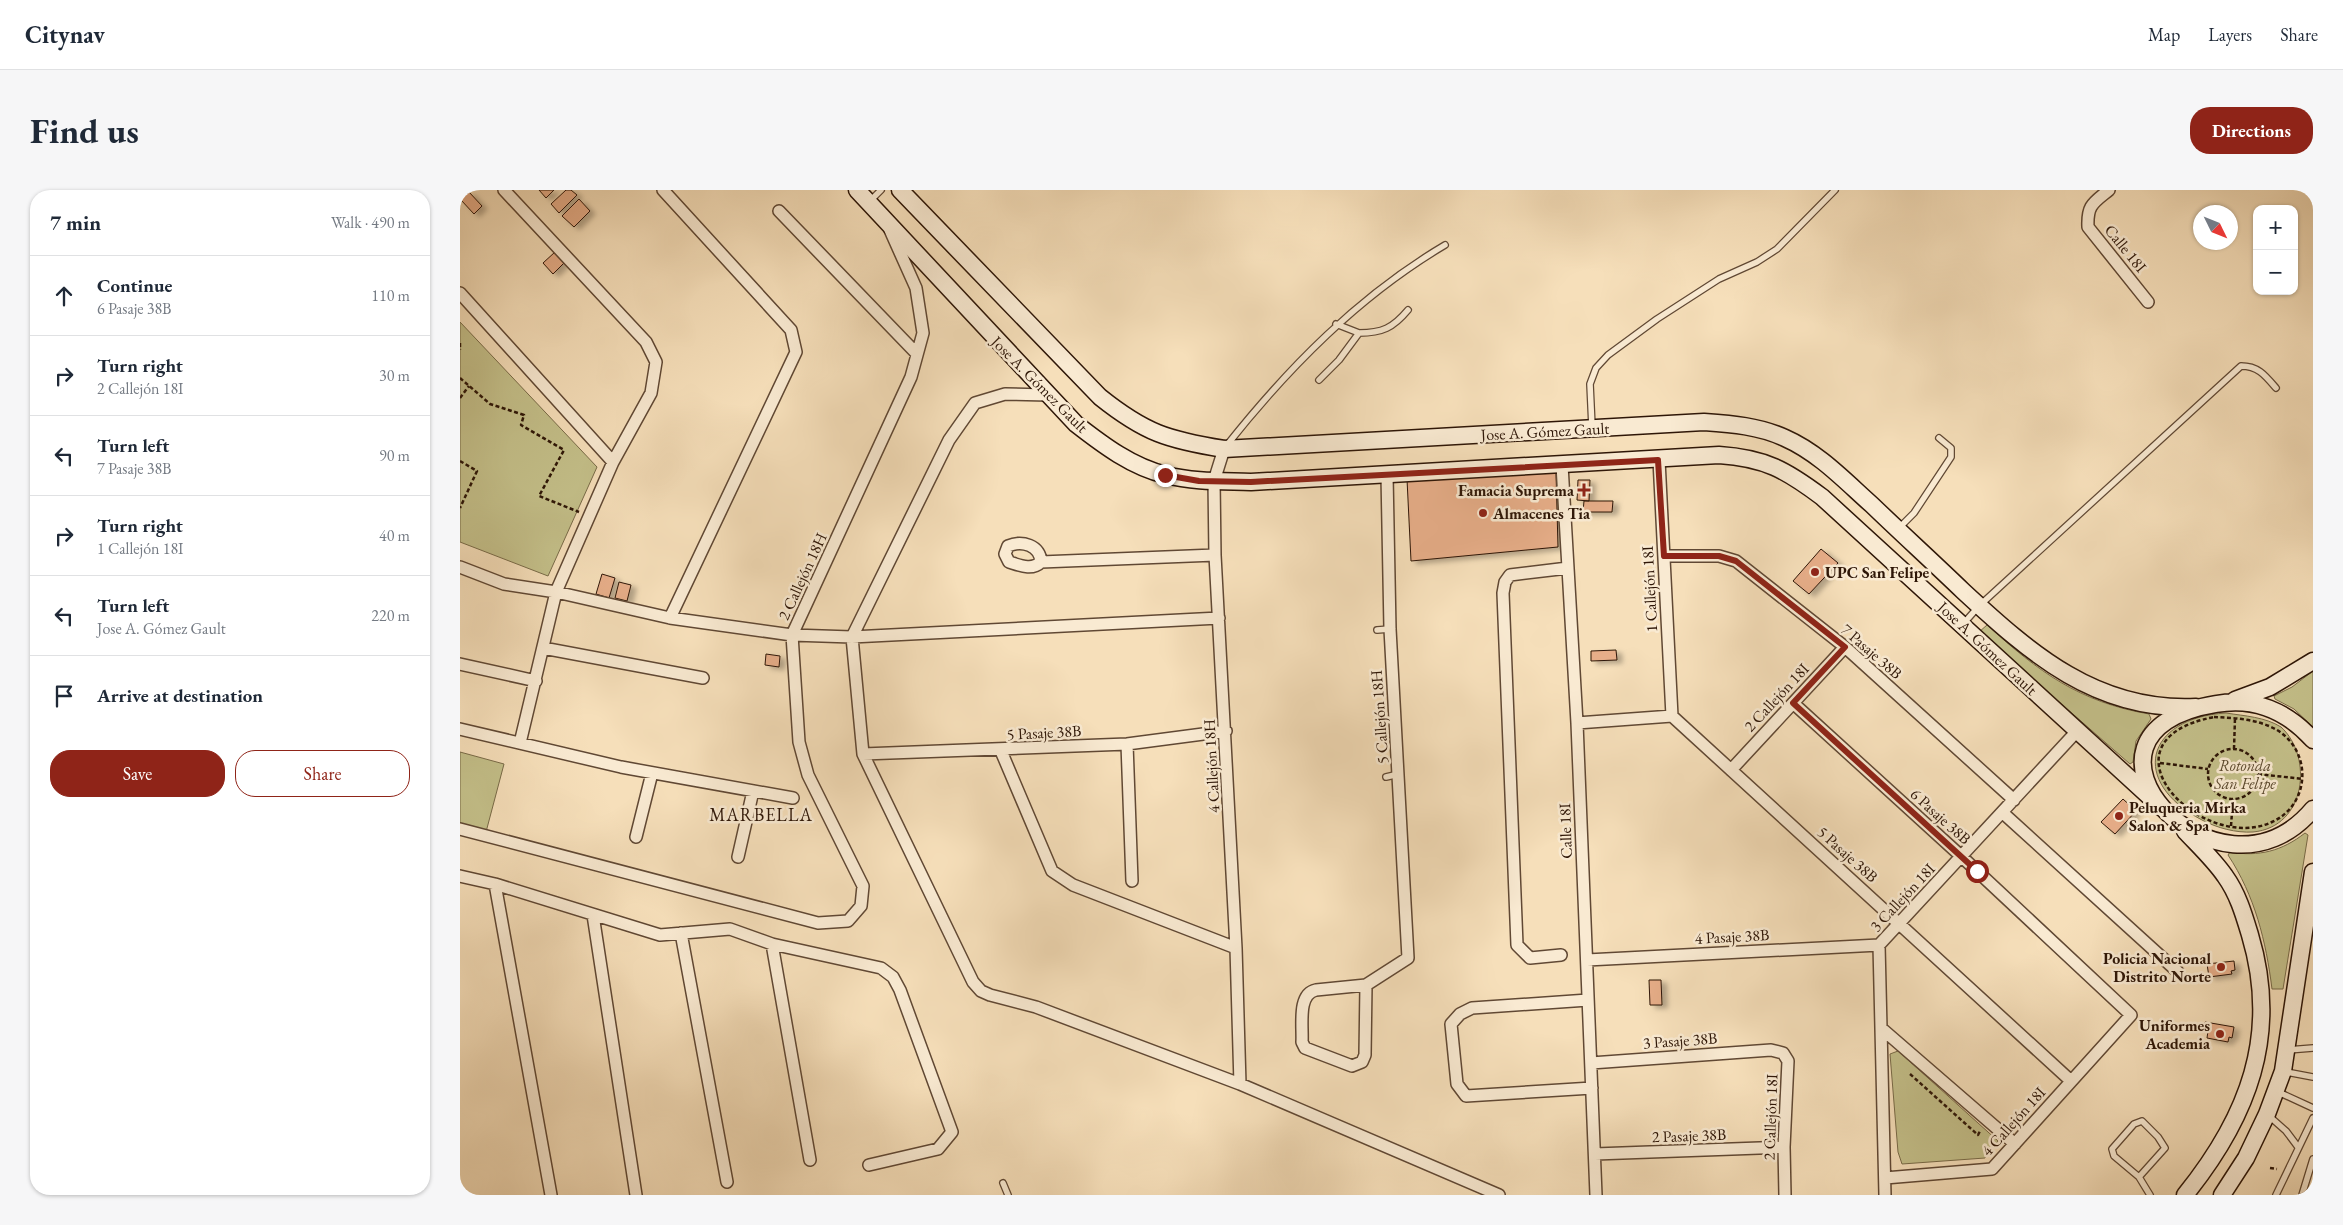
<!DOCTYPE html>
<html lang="en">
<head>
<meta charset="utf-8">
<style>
	body { margin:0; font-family:"EB Garamond",serif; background:#f6f6f7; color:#1f2937 }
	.controls { position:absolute; right:15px; top:15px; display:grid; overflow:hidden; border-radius:10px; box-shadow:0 1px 4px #0004 }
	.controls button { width:45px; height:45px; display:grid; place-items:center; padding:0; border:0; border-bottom:1px solid #e0e1e3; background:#fff; color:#1f2937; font:25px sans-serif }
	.compass { position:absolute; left:1733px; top:15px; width:45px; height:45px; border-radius:50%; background:#fff; box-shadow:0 1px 4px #0004; rotate:133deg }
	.stop { position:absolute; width:15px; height:15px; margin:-11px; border:4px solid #8f2418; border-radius:50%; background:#fff }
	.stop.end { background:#8f2418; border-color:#fff; box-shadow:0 1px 5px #0008 }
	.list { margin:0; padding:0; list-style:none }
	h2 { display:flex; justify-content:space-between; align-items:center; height:65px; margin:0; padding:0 20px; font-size:21px }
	h2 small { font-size:16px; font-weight:400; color:#747a83 }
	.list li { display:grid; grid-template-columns:32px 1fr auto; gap:15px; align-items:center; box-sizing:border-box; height:80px; padding:0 20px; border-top:1px solid #e0e1e3 }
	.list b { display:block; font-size:19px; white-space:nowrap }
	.list p { margin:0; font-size:16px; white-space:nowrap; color:#747a83 }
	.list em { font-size:16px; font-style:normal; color:#747a83 }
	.actions { display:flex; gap:10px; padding:15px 20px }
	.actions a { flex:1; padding:11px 0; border:1px solid #8f2418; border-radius:20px; text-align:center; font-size:18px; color:#8f2418 }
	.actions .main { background:#8f2418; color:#fff }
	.icon { flex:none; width:28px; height:28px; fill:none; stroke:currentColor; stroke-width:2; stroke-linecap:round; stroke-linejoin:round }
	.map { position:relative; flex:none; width:1853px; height:1005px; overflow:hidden; border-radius:20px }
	header { display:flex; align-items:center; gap:30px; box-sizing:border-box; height:70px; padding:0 25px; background:#fff; border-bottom:1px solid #e0e1e3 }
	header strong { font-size:24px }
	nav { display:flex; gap:28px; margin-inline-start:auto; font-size:18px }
	.intro { display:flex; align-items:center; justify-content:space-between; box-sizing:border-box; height:120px; padding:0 30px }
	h1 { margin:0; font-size:35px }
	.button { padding:12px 22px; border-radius:20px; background:#8f2418; color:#fff; font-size:18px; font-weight:700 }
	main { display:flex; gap:30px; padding:0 30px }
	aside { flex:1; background:#fff; border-radius:20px; box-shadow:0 1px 4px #0004 }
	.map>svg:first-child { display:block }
	.green { fill:#c4c08a; stroke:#796b48 }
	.building { fill:#e7ae89; stroke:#2e1607; filter:url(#shadow) }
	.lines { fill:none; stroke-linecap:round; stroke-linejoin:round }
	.service-casing { stroke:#604834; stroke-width:8 }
	.minor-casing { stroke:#604834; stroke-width:14 }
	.secondary-casing { stroke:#2e1607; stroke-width:19 }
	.path { stroke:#2e1607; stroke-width:2.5; stroke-dasharray:4 2.5; stroke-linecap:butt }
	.service { stroke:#f9ead2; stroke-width:5.5 }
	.minor { stroke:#f9ead2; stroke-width:11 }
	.secondary { stroke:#f9ead2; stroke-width:16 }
	.route { stroke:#8f2418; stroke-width:6 }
	.poi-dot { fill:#8f2418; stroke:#f9ead2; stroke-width:2 }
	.labels { text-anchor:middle; stroke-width:5; stroke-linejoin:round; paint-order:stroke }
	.street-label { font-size:16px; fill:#2e1607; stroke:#f9ead2 }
	.poi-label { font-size:16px; font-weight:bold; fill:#2e1607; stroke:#f9ead2; text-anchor:end }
	.park-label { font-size:16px; font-style:italic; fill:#5b492e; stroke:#f9ead2 }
	.neighbourhood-label { font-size:18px; letter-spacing:1px; fill:#2e1607; stroke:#f9ead2 }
</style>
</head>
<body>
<header>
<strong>Citynav</strong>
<nav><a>Map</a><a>Layers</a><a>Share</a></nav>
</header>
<div class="intro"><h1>Find us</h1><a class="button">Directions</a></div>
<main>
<aside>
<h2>7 min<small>Walk · 490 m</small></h2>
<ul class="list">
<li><svg class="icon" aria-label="ahead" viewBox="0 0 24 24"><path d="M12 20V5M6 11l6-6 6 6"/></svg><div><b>Continue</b><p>6 Pasaje 38B</p></div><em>110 m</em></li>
<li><svg class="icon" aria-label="right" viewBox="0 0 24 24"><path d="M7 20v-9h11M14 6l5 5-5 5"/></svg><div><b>Turn right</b><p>2 Callejón 18I</p></div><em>30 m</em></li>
<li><svg class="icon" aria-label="left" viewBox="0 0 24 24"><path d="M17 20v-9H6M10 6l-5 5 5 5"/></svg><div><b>Turn left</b><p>7 Pasaje 38B</p></div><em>90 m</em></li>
<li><svg class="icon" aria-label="right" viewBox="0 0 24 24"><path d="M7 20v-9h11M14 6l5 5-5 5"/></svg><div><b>Turn right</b><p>1 Callejón 18I</p></div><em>40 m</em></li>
<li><svg class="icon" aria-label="left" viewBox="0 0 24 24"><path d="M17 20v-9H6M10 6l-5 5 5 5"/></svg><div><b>Turn left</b><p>Jose A. Gómez Gault</p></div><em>220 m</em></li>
<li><svg class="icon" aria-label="arrive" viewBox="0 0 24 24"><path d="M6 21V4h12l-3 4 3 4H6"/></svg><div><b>Arrive at destination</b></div></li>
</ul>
<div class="actions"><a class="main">Save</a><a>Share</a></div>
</aside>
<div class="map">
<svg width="1853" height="1005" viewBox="0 0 1853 1005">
	<defs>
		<filter id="shadow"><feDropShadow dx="5.5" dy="3" stdDeviation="2.5" flood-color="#0004"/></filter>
	</defs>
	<rect width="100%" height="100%" fill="#f6dfba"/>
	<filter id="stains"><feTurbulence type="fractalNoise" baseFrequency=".004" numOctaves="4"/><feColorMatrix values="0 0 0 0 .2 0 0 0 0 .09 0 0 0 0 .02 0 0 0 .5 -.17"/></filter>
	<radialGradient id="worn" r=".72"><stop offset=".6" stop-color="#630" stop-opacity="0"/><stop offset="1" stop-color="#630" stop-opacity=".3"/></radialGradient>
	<path class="green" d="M0,132L137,277L88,386L0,352Z
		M1527,435C1579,482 1619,512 1689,524L1691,529L1676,551L1673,572L1670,574L1519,442Z
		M1853,481V537L1834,519L1815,509L1814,506L1832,497Z
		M1766,523C1785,526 1805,527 1821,537C1853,566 1847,637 1793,642C1776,643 1757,638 1742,630C1669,592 1685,528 1766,523Z
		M0,562L44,574L26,642L0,634Z
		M1845,643L1848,645L1823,799H1812C1806,751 1795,706 1768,665L1770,662C1799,667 1822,661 1845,643Z
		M1438,861L1538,951L1525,968L1442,974L1438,962L1430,864Z"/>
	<path class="building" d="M79,0H94L86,8Z
		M106,0H111L117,5L99,23L91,14Z
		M9,2L22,16L14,24L1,10Z
		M119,9L130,21L114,37L102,26Z
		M95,62L105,72L93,84L83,73Z
		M1096,282L1098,357L951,371L947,289Z
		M1118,290H1130L1129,311L1117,310Z
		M1124,311H1153L1152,322H1123Z
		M1361,359L1378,373L1349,404L1333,391Z
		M142,384L155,388L149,408L136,404Z
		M159,392L171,395L167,411L155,408Z
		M1156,460L1157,470L1131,471V461Z
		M306,464L320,466L319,477L305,475Z
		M1663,609L1676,621L1655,644L1641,632Z
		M1774,771L1775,780L1771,781L1772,784L1749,787L1747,774Z
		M1189,790H1201L1202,815H1190Z
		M1745,832L1774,837L1772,848L1769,847L1768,852L1747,848L1748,841L1744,840Z"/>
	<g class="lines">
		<defs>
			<path id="service" d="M410,11L421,0
				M899,143C922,143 933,138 948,120
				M859,190L879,170L899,143L876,134
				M1132,237L1130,194L1136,178L1148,165L1197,129L1259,89L1297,72L1317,59L1375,0
				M767,255C829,177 899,106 985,55
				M1439,338L1454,323L1491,267V258L1479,248
				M1504,433L1519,416L1781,176C1798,176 1805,185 1816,198
				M917,440L930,439
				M926,587L939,584
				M1828,860L1853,858
				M1826,882L1853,887
				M1816,901L1853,918
				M1809,926L1826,941L1838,957
				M1679,987L1705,958L1698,947L1682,931L1674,934L1652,959L1654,966L1679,987L1690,1005
				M543,993L548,1005
				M1816,1005L1853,928
				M1842,1005L1853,969"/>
			<path id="minor" d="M44,0L186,152L196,172L191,203L153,272L96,402L60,553
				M203,0L331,140L336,162L210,428
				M1649,0C1633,13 1627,15 1628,37L1688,112
				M319,21L457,164
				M0,103L153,272
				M588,205L545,204L515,213L489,250L392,447L403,564L513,792L521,801L530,805L576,817L780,894L1039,1005
				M764,259L754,291L755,365L776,758L780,894
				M1199,270L1212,526
				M1102,275L1117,533L1136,1005
				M1204,366H1259L1276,371L1385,457L1554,610
				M581,372C580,355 562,350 548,356L545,364L549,372C559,375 572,381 581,372L755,365
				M0,377L44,394L96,402L210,428L332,445L392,447L759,428
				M83,458L243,488
				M0,474L76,491
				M1333,513L1502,667L1671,825L1532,979L1425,988
				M1117,533L1212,526L1611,891
				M0,539L161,577L333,608
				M667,554L672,691
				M541,561L592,681L613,695L776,758
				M403,564L667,554L766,541
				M1271,580L1385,457
				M1543,623L1718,782
				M0,639L358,733L388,731L401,716L403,696L348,585L339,552L332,445L451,187L463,143L456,98L430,40
				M176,647L192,583
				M278,667L293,601
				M0,686L35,694L200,745L270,739L312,754L421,778L433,787L440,800L492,942L478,959L409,975
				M35,694L91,1005
				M133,725L176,1005
				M221,743L267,992
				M312,754L350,970
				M1101,765L1070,768L1057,755L1043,403L1045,392L1050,385L1108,378
				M1127,770L1419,755
				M906,795L905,865L902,872L892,876L845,858L842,852C843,836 837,804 856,800L906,795L948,768L930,439L927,285
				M1128,810L1012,818L1000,824L991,834L997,894L1006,906L1132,898
				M1421,838L1555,954
				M1131,873L1311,860L1323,863L1328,871L1324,957L1325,1005
				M1135,964L1324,957
				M1425,1005L1419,755L1618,540"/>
			<path id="secondary" d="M397,0L616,234C643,255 672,277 706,285C734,292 762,291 791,292L1259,265C1305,268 1326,280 1362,307L1702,618
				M440,0L640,207C685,243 708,250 764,259L1244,232C1272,234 1299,236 1325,248C1359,263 1385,291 1412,315C1442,344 1473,372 1503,401C1571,464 1637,522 1736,517
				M1775,510L1810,497L1853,471
				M1853,550C1827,521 1794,507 1756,514C1583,542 1758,732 1853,619
				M1725,1005C1788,927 1820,845 1790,745C1784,725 1778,704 1765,686C1754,670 1739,656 1725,641
				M1762,1005L1786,968L1807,924L1823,881L1853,682"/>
		</defs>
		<use href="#service" class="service-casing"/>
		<use href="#minor" class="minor-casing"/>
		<use href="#secondary" class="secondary-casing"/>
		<path class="path" d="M0,153V160
			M0,188L30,214L64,225L61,235L104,260L79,306L119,322
			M0,208L9,196
			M0,271L17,281L0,318
			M1754,527C1775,528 1798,529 1817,540C1853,562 1850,615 1812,632C1741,665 1631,551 1754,527Z
			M1748 584a25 25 0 1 1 50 0a25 25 0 1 1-50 0Z
			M1774,559L1775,528
			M1700,573L1748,579
			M1798,584L1843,589
			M1771,636L1773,609
			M1450,884L1518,945L1520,941
			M1810,978L1817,979"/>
		<use href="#service" class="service"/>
		<use href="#minor" class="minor"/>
		<use href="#secondary" class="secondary"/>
	</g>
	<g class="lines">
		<path class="route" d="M705,285L739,291L791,292L1198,270L1204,366H1259L1276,371L1385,457L1333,513L1517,681"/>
	</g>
	<g class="poi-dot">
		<path d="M1121.5 292.5h5v5h5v5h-5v5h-5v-5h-5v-5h5z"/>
		<circle cx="1023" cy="323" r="5"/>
		<circle cx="1355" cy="382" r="5"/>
		<circle cx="1659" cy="626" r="5"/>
		<circle cx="1761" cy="777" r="5"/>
		<circle cx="1760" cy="844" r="5"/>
	</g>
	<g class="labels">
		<g class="street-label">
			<text transform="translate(1666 58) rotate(51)" y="6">Calle 18I</text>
			<text transform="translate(580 194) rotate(45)" y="6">Jose A. Gómez Gault</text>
			<text transform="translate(1085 241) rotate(-3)" y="6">Jose A. Gómez Gault</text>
			<text transform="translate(342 386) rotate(-65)" y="6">2 Callejón 18H</text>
			<text transform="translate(1189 399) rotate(-93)" y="6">1 Callejón 18I</text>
			<text transform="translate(1528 458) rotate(43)" y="6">Jose A. Gómez Gault</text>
			<text transform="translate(1412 461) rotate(41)" y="6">7 Pasaje 38B</text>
			<text transform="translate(1316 507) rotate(-47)" y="6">2 Callejón 18I</text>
			<text transform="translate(919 527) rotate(-94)" y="6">5 Callejón 18H</text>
			<text transform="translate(584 542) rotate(-3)" y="6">5 Pasaje 38B</text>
			<text transform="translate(751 576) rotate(-93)" y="6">4 Callejón 18H</text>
			<text transform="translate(1481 626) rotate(42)" y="6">6 Pasaje 38B</text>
			<text transform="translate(1105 641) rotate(-92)" y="6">Calle 18I</text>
			<text transform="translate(1388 664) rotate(42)" y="6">5 Pasaje 38B</text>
			<text transform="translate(1442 707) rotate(-47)" y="6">3 Callejón 18I</text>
			<text transform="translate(1272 746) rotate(-3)" y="6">4 Pasaje 38B</text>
			<text transform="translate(1220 850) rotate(-4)" y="6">3 Pasaje 38B</text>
			<text transform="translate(1310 927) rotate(-88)" y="6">2 Callejón 18I</text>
			<text transform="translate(1553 931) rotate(-48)" y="6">4 Callejón 18I</text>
			<text transform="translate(1229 945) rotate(-2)" y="6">2 Pasaje 38B</text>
		</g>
		<g class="poi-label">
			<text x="1114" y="306">Famacia Suprema</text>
			<text x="1033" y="329" text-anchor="start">Almacenes Tia</text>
			<text x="1365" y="388" text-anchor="start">UPC San Felipe</text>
			<text x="1669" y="623" text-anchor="start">Peluqueria Mirka<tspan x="1669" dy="18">Salon &amp; Spa</tspan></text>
			<text x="1751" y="774">Policia Nacional<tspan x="1751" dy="18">Distrito Norte</tspan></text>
			<text x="1750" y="841">Uniformes<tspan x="1750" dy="18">Academia</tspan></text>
		</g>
		<g class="park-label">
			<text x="1785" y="581">Rotonda<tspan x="1785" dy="18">San Felipe</tspan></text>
		</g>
		<g class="neighbourhood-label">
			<text x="301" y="631">MARBELLA</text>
		</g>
	</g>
	<rect width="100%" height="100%" filter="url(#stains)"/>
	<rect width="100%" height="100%" fill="url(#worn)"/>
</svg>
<div class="controls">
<button>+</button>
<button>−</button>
</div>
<svg class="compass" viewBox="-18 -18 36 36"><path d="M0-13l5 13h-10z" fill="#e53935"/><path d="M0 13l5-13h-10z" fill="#747a83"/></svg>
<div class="stop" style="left:1517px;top:681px"></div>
<div class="stop end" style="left:705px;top:285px"></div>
</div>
</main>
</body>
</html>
